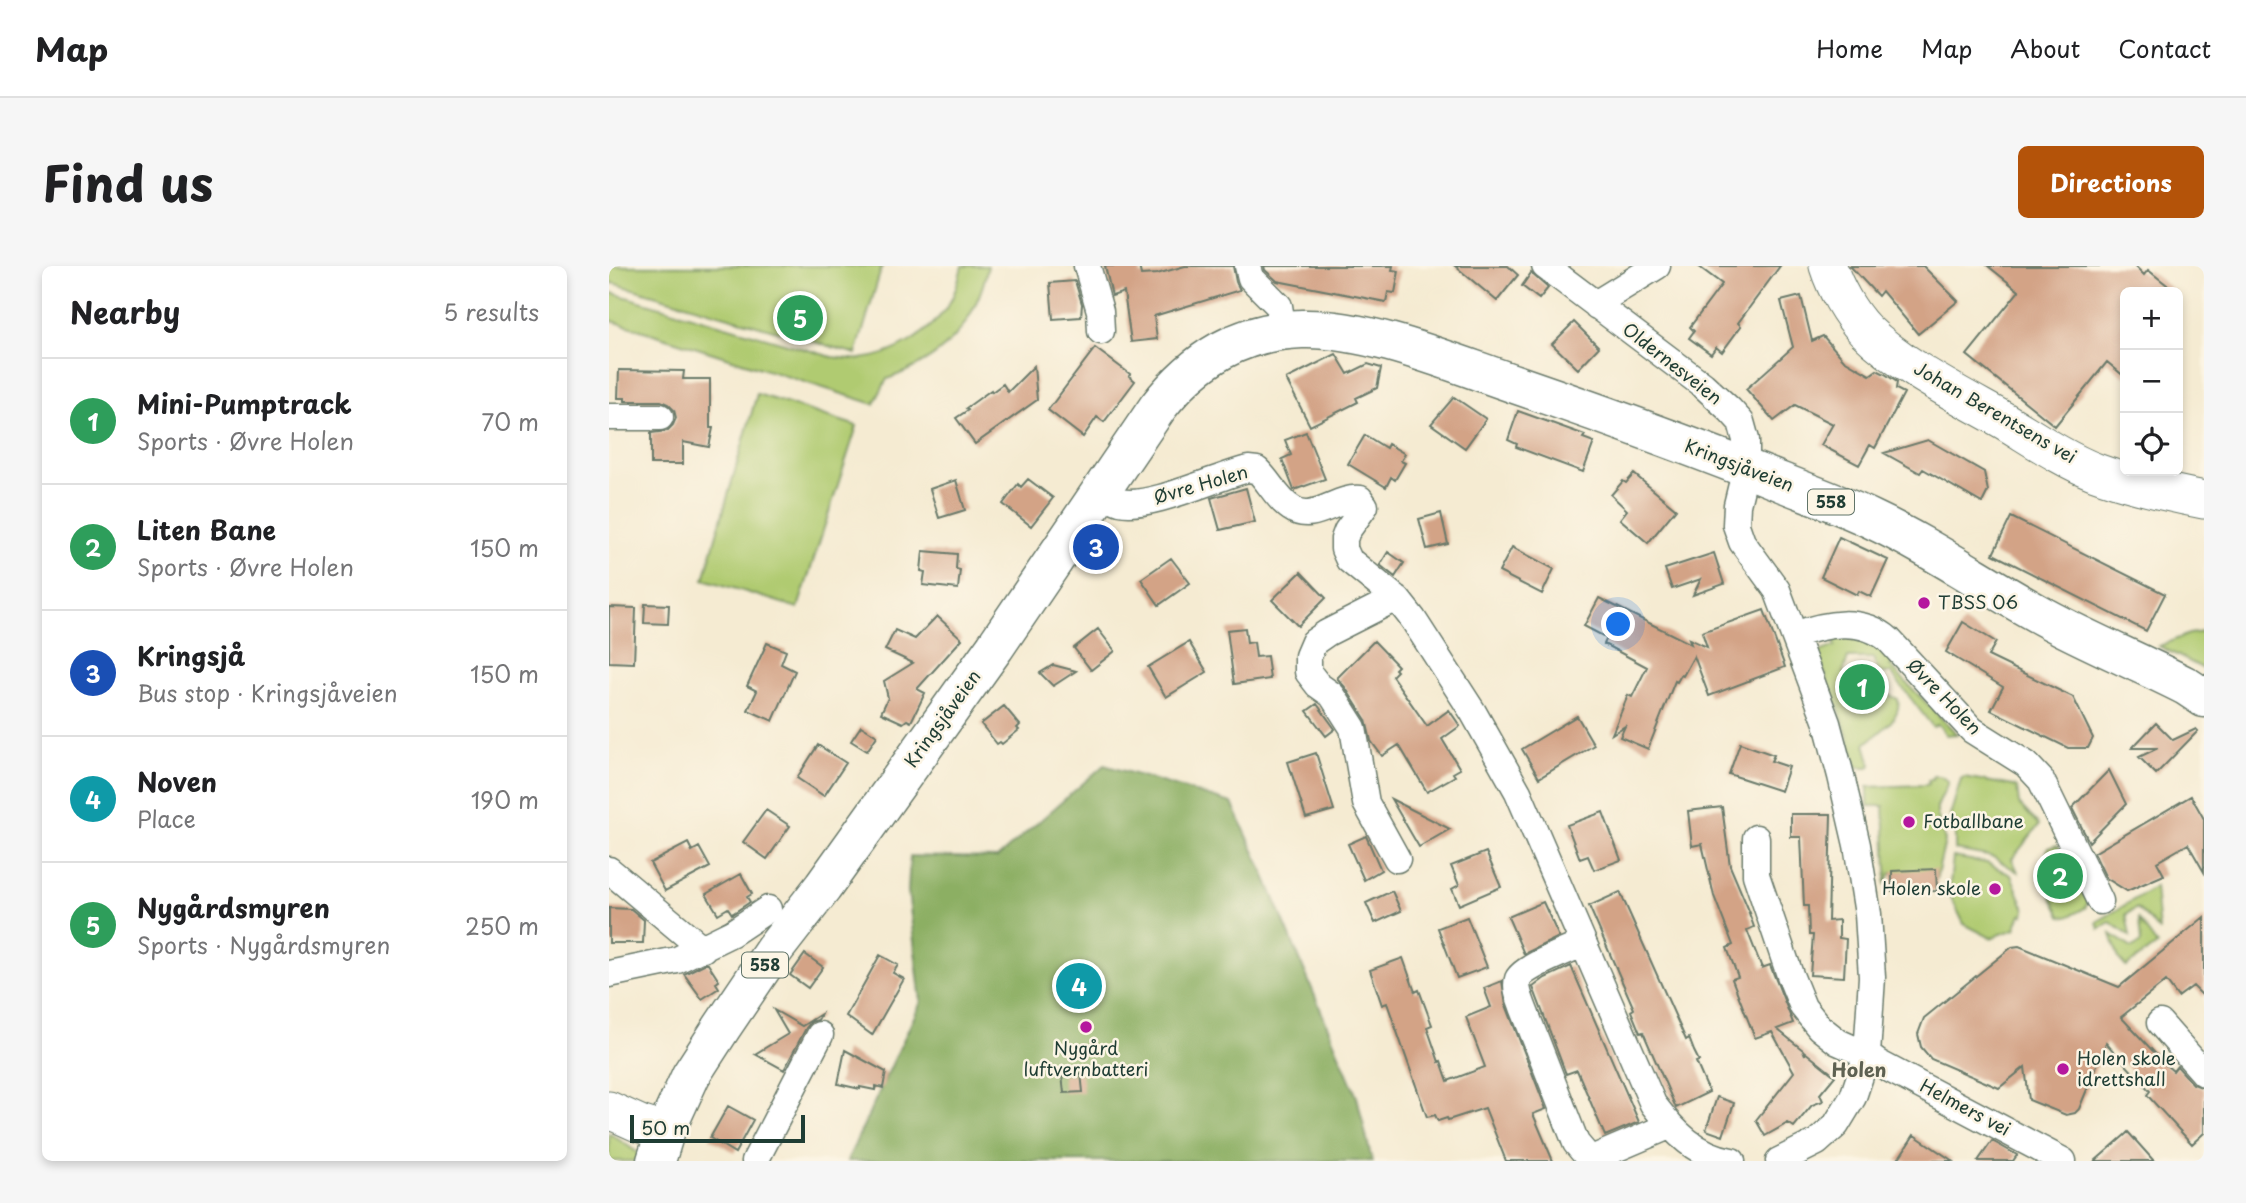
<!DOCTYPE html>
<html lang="en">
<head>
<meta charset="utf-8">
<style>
	body { margin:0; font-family:"Playpen Sans",sans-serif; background:#f6f6f6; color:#202124 }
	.controls { position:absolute; right:21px; top:21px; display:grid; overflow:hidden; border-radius:10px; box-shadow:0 4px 10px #0003 }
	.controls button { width:63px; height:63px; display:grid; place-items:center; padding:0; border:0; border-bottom:2px solid #e0e0e0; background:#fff; color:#202124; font:35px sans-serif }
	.scale { position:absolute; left:21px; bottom:18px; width:175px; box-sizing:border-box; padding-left:7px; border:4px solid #1f3d34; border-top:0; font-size:19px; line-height:24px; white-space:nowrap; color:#1f3d34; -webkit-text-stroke:5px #fcf5e5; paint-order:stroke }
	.you { position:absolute; left:1010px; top:359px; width:24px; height:24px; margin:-18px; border:5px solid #fff; border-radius:50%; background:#1a73e8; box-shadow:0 0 0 10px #1a73e833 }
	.badge { display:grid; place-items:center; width:46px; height:46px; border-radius:50%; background:#b45309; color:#fff; font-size:23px; font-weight:700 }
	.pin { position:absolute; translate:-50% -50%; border:4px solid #fff; box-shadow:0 2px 7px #0006 }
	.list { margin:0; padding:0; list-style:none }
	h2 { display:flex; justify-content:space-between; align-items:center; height:91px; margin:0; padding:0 28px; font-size:30px }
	h2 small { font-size:23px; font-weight:400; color:#757577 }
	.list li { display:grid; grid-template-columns:46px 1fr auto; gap:21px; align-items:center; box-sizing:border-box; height:126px; padding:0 28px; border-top:2px solid #e0e0e0 }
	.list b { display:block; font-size:26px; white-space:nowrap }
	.list p { margin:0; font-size:23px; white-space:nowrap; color:#757577 }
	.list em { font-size:23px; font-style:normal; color:#757577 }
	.icon { flex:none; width:38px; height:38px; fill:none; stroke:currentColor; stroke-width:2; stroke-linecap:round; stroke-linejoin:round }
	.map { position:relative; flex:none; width:1595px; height:895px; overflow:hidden; border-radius:10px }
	header { display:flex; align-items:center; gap:42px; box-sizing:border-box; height:98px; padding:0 35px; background:#fff; border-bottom:2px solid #e0e0e0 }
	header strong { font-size:33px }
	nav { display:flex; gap:38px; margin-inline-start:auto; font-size:24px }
	.intro { display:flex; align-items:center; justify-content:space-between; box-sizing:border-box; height:168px; padding:0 42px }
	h1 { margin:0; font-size:49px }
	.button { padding:18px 32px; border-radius:10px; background:#b45309; color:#fff; font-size:24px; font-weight:700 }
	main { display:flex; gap:42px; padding:0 42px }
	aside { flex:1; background:#fff; border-radius:10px; box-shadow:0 4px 10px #0003 }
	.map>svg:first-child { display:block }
	.green { fill:#b0cb71; stroke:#688452; stroke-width:2 }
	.forest { fill:#8caf63; stroke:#56764c; stroke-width:2 }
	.building { fill:#d3a386 }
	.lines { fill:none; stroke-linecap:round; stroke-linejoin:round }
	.street-casing { stroke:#6a7a6b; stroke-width:29 }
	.secondary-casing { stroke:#6a7a6b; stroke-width:39 }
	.primary-casing { stroke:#6a7a6b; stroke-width:41 }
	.street { stroke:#fff; stroke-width:26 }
	.secondary { stroke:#fff; stroke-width:37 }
	.primary { stroke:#fff; stroke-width:38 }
	.poi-dot { fill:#b5179e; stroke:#fcf5e5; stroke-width:2.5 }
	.labels { text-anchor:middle; stroke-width:5; stroke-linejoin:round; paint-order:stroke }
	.shield { fill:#fcf5e5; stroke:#617469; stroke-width:2 }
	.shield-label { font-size:16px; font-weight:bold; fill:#1f3d34 }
	.street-label { font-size:18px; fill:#1f3d34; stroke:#fcf5e5 }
	.poi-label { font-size:18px; fill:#1f3d34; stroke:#fcf5e5; text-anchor:start }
	.neighbourhood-label { font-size:19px; font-weight:bold; fill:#5e6151; stroke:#fcf5e5 }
</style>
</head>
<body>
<header>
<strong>Map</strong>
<nav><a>Home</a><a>Map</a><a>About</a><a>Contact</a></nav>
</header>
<div class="intro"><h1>Find us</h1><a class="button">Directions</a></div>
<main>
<aside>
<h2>Nearby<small>5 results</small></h2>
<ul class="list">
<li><span class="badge" style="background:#2e9e5b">1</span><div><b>Mini-Pumptrack</b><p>Sports · Øvre Holen</p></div><em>70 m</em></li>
<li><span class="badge" style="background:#2e9e5b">2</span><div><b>Liten Bane</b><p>Sports · Øvre Holen</p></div><em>150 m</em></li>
<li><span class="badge" style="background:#1a4fb4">3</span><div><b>Kringsjå</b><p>Bus stop · Kringsjåveien</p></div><em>150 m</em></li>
<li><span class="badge" style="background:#0f9aa8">4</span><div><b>Noven</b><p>Place</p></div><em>190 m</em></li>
<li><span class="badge" style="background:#2e9e5b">5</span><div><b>Nygårdsmyren</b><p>Sports · Nygårdsmyren</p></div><em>250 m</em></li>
</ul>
</aside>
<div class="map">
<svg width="1595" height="895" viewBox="0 0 1595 895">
	<rect width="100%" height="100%" fill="#fcf5e5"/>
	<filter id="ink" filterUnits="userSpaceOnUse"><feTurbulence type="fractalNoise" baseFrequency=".0143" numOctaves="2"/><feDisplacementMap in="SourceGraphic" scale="14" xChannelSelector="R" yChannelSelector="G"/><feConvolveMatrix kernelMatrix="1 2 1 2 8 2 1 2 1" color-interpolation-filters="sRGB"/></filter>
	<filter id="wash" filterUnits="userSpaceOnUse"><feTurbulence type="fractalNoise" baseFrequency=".00686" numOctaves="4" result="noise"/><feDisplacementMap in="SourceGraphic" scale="28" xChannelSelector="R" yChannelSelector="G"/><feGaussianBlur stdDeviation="1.57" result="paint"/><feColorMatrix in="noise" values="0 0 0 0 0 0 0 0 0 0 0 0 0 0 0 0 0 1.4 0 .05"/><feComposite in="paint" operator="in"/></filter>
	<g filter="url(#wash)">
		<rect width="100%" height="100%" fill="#f5ebd2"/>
		<path class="green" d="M0,0H273L247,88L0,16Z
			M353,0H379C366,60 335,93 278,113L265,138L0,54V26L223,91C232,92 242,94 251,93C285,90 323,67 341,36C347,26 350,12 353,0Z
			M148,128L248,160L189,342L95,313Z
			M1595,366V403L1550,380L1580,368Z
			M1229,370H1261L1287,397L1281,400L1348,468L1337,469L1329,458L1324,461L1282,407H1270L1264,392H1239L1234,407L1240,411L1234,427L1240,441L1277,428L1289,433C1293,453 1270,466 1256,478L1262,499L1260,501H1248L1231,446L1208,387L1226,380L1223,372Z
			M1253,401L1259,402C1270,419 1268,434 1245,434L1240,426L1242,416L1248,403Z
			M1324,510H1331L1339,515V517L1328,541V548L1336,575L1327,614L1282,607L1276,619L1278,605L1275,540H1259V521L1316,519L1320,518L1319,514L1323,513Z
			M1355,511L1404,520L1408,522L1410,538L1430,559L1403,593L1409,606L1384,591L1346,584V564L1341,550L1352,513Z
			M1448,579L1453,584L1479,636L1476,642L1459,651L1452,650C1439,623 1431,613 1439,582Z
			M1344,591L1378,597L1402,609L1416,643L1415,649L1412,648L1406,663L1382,672L1355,658L1340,627Z
			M1546,621L1550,664L1528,642L1517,648L1521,670L1501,656L1490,663L1488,656Z
			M1530,654L1548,679L1517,701L1510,693L1502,668L1523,682L1532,677Z
			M0,867L41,895H0Z"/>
		<path class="forest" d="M495,499L623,537L651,598L748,831L763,895H238L312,736L299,625L301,590L388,592Z"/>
		<g id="blocks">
			<path class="building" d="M496,0H530L532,9L548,8L576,0H624L627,16L631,24L545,50L548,73L522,76L515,26L503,30Z
				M655,0H784L783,4L790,5L786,27L779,26L777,36L668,15L656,4Z
				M846,0H899L909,9L888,35Z
				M1089,0H1171L1129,57L1132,60L1113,86L1107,81L1102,88L1080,72L1085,65L1081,61L1113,18Z
				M1241,0H1314L1349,35L1309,68L1273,25L1269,30Z
				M1379,0H1526L1535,9L1539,4L1567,26H1516V111L1498,96L1446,160L1358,89L1410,25Z
				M922,7L939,22L930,33L913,20Z
				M466,15L473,38L472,51L444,53L441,17Z
				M1192,30L1203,75L1214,70L1235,94L1261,109L1268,104L1276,108L1288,116L1287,123L1295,127L1266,182L1261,179L1250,199L1212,179L1224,158L1186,139L1165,155L1137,123L1184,81L1172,35Z
				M965,56L990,81L969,103L943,78Z
				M486,82L521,108L520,110L526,115L495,156L488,151L474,171L439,144Z
				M727,88L739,108L759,98L772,102L768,122L747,132L749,136L701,160L677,113Z
				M425,100L428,134L366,178L347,152L359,144L357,142L382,124L383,126L394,118L399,126Z
				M10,104L75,105L74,113H101V162H104L100,181L74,176V198H42V167L58,165L64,159L67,152L65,144L59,138L52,135H16V132H9Z
				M845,131L877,153L856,182L822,158Z
				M909,145L976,169L974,172L985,176L974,206L907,181L908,178L899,174Z
				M697,166L716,213L685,224L673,193L682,189L676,174Z
				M756,169L777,182L779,178L796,188L792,195L796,197L786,214L782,211L777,221L739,198Z
				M1319,174L1375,206L1379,225L1373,237L1314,203L1311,207L1275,187Z
				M1025,208L1067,243L1039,277L1011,253L1018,244L1002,229L1014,215L1017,217Z
				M419,213L444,232L422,260L394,238L409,218L412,221Z
				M347,214L356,244L330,252L321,223Z
				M637,222L646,256L611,264L602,232Z
				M832,247L839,278L818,283L810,253Z
				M1402,251L1556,328L1537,365L1384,288Z
				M1230,271L1279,294L1262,331L1250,325L1248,329L1212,311Z
				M903,281L945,303L933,328L890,306Z
				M314,285L348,288L347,303L351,304L349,323L314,319L316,306L312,305Z
				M779,286L795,297L786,311L771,299Z
				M1105,287L1115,318L1084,329L1092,313L1063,323L1056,303Z
				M562,292L581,317L550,339L532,313Z
				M692,306L717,332L689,360L663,334Z
				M990,332L1082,378L1080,373L1098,381L1093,366L1155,344L1176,401L1100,430L1085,390L1074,410L1072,409L1068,416L1066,415L1039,483L1011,471L1016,460L1003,468L1019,429L1023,431L1038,401L995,378L998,372L975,360Z
				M36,338L60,339L59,358L35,357Z
				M0,341L27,342L25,397L0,396Z
				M328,350L353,373L308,423L316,427L302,456L298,454L294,457L272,447L279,432L275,415L304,397L276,384L286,364L306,373Z
				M1354,356L1387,376L1379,390L1464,431L1484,472L1479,482H1459L1382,444L1394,421L1337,386Z
				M636,362L638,377L645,376L647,391L658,390L661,413L625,418L618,364Z
				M489,363L506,385L482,404L465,382Z
				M765,375L789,400L786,403L788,405L783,410L818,460L840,444L851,460L833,473L851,503L844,507L846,510L818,526L790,479L773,490L762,475L757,454L736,421L728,412Z
				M580,376L598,406L557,431L539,401Z
				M158,377L177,385L172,398L186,405L164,455L139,444L148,425L138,420Z
				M444,399L467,405L444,420L431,407Z
				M708,438L726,463L717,470L698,445Z
				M395,440L411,459L408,462L410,464L393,478L391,476L388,478L372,458Z
				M968,450L985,479L930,512L913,483Z
				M1547,457L1564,474L1587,463L1589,465L1547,508L1530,491L1549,482H1523Z
				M252,460L268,470L258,485L242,475Z
				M1131,477L1165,489L1162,495L1180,501L1172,525L1120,508Z
				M209,479L237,497L215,530L188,512Z
				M707,487L725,544L697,552L679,496Z
				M1500,504L1517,538L1480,576L1463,542Z
				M1582,530L1595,553V606L1579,578L1548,596L1555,609L1518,625L1497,612L1485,587Z
				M782,533L841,563L810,581Z
				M1113,541L1121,600L1141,647H1140L1145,661L1138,664L1153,702L1161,699L1184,757L1168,763L1194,784L1196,789V786L1226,810L1211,828L1214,835L1203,839L1185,861L1179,857L1156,870L1147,854L1185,806L1163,766L1146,772L1123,713L1129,711L1118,682L1124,679L1105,630L1093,578L1083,580L1079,545Z
				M157,544L181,560L158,593L134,576Z
				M994,546L1012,594L985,604L979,590L971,593L958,559Z
				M1182,548H1222L1219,655L1230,654V672L1237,673L1235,711L1201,709L1204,669H1200L1199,640H1195L1192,571H1182Z
				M757,570L772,604L755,614L739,578Z
				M79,577L83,585L90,581L101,601L56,625L41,597Z
				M877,586L892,621L850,639L843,623L850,619L842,600Z
				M1327,603L1328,625L1283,626V605Z
				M132,608L143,628L138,631L141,636L123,648L119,642L109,648L97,628Z
				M783,625L792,645L766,657L757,637Z
				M1011,626L1077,774L1080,772L1085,785L1090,795L1087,796L1100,826L1067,842L1034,766L1031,767L1022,745L1025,743L980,640Z
				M934,636L950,671L915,688L899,651Z
				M0,642L22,643L35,654L34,677H0Z
				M858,651L878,701L848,712L829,662Z
				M1595,651V731L1584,720L1569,731L1557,715L1512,751L1557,799L1564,805L1568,800L1584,818L1595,822V867L1583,878L1538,829L1541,825L1497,777L1470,843L1466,847L1457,849L1420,834L1416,801L1390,822L1322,793L1312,781L1309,768L1315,752L1403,681L1410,680L1510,721Z
				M196,688L214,701L199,722L181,709Z
				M271,689L289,699L284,707L295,713L263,769L237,750Z
				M794,692L806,726L810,724L823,759L818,761L830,796L832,795L839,815L876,801L857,751L882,741L875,722L893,715L897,739L937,843L924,848L944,895H897L876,842L839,854L838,852L829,855L826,849L818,851L778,737L773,739L761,704Z
				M95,698H99L110,715L107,717L110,722L93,733L75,708Z
				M962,700L1030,856L996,870L968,804L957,808L924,721L936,712Z
				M165,744L193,760L212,748L209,754L202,756L197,762L175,804L146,788L179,768Z
				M236,784L277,806L274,822L267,820L266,824L251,821V823L229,818Z
				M472,807L474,826L455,827L453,809Z
				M1108,831L1125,837L1114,870L1097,864Z
				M119,840L144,854L126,887L101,872Z
				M1519,866L1545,895H1486L1517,868Z
				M1305,869L1344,895H1288Z
				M1383,875L1408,889L1404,895H1369Z"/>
		</g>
	</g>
	<g filter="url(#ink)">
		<use href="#blocks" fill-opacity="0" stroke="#6a7a6b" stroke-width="2"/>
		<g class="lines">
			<defs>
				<path id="street" d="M478,0L491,45L492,65
					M639,0L642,12L670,40L674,65
					M936,0L1094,119L1121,144L1132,156L1137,174V202L1128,239L1127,259L1133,276L1168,324L1218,457L1232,510L1248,579L1259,648L1263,711L1258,789L1244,831L1227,859L1208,876L1170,895
					M988,40L996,32L1048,0
					M0,151H51
					M491,226C497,229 504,234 511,236C540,243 607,211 639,203L648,204C660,215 668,233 682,242C704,258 728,230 751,233L756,240L738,265L735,273V283L740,294L789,334L804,353L864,446L909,526L1044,838C1065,866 1088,890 1123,895
					M1185,369C1216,358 1252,350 1280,374L1363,464L1417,498L1432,514L1491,635
					M1147,572V609L1181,709L1194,741L1210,761L1229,776L1258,789L1269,797L1454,895
					M788,593L757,537L744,462L723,429L709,419L699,406V390L705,376L718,367L779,336L789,334
					M0,604L94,683
					M974,678C962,683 913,702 909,713C906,722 911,732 914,741L967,877L978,890L985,892L1060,860
					M0,708L68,694L123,667L159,643
					M1551,757L1595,807
					M146,895L211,769"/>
				<path id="secondary" d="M1219,0C1226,22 1240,47 1256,64C1292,100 1350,129 1394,154C1424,172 1454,193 1487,206C1522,219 1559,227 1595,234
					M0,844L31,858L56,866"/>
				<path id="primary" d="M47,895L56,866L82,809L113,761L165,684L214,621L386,381L549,141C586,93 631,65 693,63C758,61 844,97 906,118C996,149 1085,181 1172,216C1202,228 1233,239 1262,253C1322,281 1376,319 1435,351C1481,376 1530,396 1577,420L1595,432"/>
			</defs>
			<use href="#street" class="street-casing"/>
			<use href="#secondary" class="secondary-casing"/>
			<use href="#primary" class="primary-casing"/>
			<use href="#street" class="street"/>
			<use href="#secondary" class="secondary"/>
			<use href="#primary" class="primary"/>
		</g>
	</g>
	<g class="poi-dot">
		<circle cx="1315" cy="337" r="7"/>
		<circle cx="1300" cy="556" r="7"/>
		<circle cx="1386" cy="623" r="7"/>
		<circle cx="477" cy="761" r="7"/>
		<circle cx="1454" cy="803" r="7"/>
	</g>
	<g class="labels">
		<g class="shield">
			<rect x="1199" y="223.5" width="46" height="25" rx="5"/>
			<rect x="133" y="686.5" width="46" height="25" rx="5"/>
		</g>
		<g class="shield-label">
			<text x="1222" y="242">558</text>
			<text x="156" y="705">558</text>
		</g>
		<g class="street-label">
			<text transform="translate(1063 98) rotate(38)" y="6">Oldernesveien</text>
			<text transform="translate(1386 147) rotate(30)" y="6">Johan Berentsens vei</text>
			<text transform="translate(1130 200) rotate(21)" y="6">Kringsjåveien</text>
			<text transform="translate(592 219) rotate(-16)" y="6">Øvre Holen</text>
			<text transform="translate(1335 431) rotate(46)" y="6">Øvre Holen</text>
			<text transform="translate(334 453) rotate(-54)" y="6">Kringsjåveien</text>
			<text transform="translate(1356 842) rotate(28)" y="6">Helmers vei</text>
		</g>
		<g class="poi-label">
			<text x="1329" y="343">TBSS 06</text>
			<text x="1314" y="562">Fotballbane</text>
			<text x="1372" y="629" text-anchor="end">Holen skole</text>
			<text x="477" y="789" text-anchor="middle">Nygård<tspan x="477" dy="21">luftvernbatteri</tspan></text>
			<text x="1468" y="799">Holen skole<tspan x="1468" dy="21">idrettshall</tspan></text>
		</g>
		<g class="neighbourhood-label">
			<text x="1250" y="811">Holen</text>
		</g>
	</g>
</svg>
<div class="controls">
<button>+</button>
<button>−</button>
<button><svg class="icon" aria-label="locate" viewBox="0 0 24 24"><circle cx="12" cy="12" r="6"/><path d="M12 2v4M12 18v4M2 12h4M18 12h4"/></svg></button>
</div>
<div class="scale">50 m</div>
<div class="you"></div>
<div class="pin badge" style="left:1253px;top:421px;background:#2e9e5b">1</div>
<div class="pin badge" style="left:1451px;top:610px;background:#2e9e5b">2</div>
<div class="pin badge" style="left:487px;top:281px;background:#1a4fb4">3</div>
<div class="pin badge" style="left:470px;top:720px;background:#0f9aa8">4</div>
<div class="pin badge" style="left:191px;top:52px;background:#2e9e5b">5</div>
</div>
</main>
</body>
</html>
